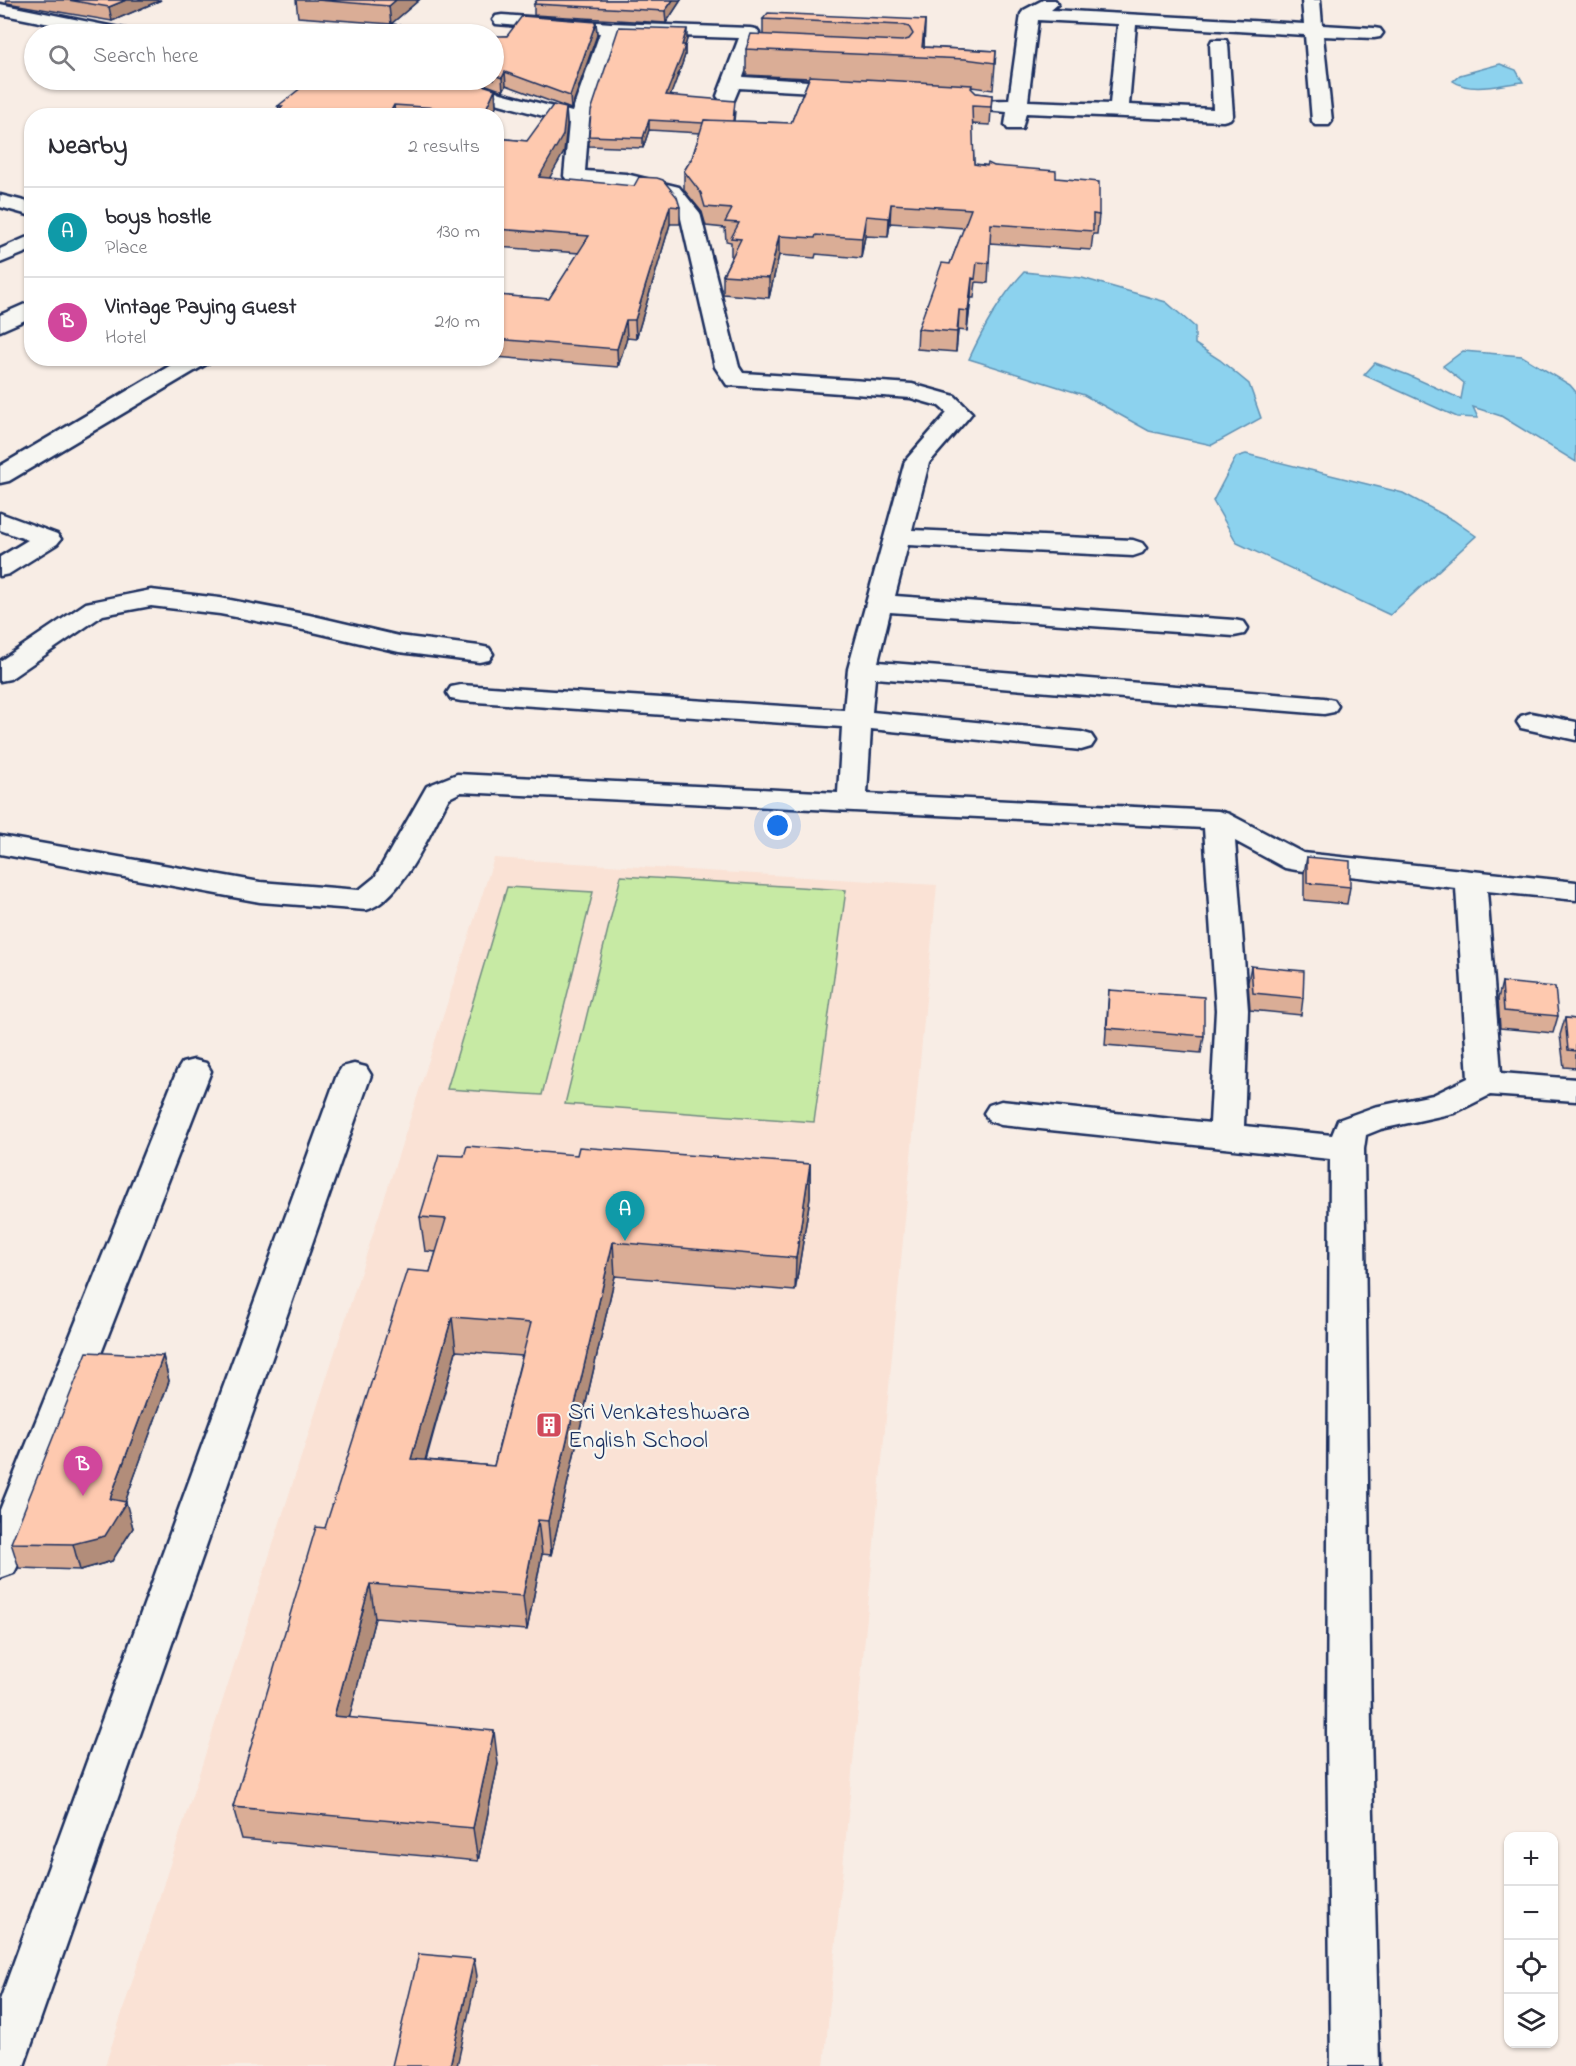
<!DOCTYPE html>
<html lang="en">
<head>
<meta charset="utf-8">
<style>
	body { margin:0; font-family:"Indie Flower",sans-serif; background:#f2f2f3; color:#2b2b33 }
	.controls { position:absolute; right:18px; bottom:18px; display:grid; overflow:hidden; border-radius:12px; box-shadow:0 2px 4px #0004 }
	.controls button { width:54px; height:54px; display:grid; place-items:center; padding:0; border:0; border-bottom:2px solid #e1e1e2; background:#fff; color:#2b2b33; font:30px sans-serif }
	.you { position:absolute; left:778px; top:826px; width:21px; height:21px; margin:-15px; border:4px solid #fff; border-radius:50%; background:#1a73e8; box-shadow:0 0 0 9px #1a73e833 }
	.badge { display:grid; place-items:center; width:39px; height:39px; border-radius:50%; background:#d1495b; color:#fff; font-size:20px; font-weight:700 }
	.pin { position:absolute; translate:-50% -50px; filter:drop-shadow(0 2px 3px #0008) }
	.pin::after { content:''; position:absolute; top:32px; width:21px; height:18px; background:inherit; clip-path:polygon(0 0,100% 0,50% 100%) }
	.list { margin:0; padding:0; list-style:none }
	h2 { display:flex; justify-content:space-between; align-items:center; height:78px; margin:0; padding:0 24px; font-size:26px }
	h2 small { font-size:20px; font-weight:400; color:#7c7c81 }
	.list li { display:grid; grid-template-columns:39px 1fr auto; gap:18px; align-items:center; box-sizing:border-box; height:90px; padding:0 24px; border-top:2px solid #e1e1e2 }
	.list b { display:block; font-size:22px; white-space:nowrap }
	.list p { margin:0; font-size:20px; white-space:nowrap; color:#7c7c81 }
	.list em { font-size:20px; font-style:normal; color:#7c7c81 }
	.icon { flex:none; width:33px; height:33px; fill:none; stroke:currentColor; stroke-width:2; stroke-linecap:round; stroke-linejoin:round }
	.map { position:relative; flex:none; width:1576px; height:2066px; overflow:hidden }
	.search { position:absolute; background:#fff; box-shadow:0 2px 4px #0004; left:24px; top:24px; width:480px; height:66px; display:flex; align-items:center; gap:15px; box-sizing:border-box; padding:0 21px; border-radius:33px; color:#7c7c81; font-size:22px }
	.panel { position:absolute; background:#fff; box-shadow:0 2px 4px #0004; left:24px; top:108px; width:480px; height:258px; border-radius:24px }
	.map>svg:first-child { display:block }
	.built { fill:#fae2d5 }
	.green { fill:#c7eaa4; stroke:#718c81; stroke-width:1.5 }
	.water { fill:#8cd2ee; stroke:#5f91b4; stroke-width:1.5 }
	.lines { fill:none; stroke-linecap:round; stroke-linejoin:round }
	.minor-casing { stroke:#1b2f5e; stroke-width:5 }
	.minor { fill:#f6f6f2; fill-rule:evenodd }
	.wall { fill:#daad96; stroke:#1b2f5e; stroke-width:1.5; fill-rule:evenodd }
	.shaded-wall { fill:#b28d7a; stroke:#1b2f5e; stroke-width:1.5 }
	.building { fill:#fec9af; stroke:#1b2f5e; stroke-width:1.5; fill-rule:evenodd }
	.labels { text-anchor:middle; stroke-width:4.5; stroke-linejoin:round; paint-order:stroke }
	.poi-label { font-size:24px; fill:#1b2f5e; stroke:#f6f6f2; text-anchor:start }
</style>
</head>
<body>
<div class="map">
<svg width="1576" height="2066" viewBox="0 0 1576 2066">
	<rect width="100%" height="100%" fill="#f8ede5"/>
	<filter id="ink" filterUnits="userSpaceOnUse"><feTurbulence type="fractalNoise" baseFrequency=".0167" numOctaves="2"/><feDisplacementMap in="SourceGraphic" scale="12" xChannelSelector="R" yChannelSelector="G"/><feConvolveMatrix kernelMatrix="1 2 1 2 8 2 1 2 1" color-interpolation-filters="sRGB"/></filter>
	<g filter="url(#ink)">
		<path class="built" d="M494,858L937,885L824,2066H105Z"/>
		<path class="green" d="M621,876L846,890L814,1122L565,1104Z
			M507,887L593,892L542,1095L447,1089Z"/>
		<path class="water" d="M1500,64L1516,70L1523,82C1502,84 1471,94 1453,81L1460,75Z
			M1024,272L1082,278L1166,302L1195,327V344L1220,360L1249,384L1261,418L1212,445L1149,431L1084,395L969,359C984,327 1000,298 1024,272Z
			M1463,351L1522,356L1570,385L1576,392V462L1501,416L1473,407L1478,418L1457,417L1364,375L1375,363L1408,375L1461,399L1464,383L1443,366Z
			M1246,454L1403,493L1453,520L1476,536L1390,615L1237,543L1213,501L1236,457Z"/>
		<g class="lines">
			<defs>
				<path id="minor" d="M1043,0H1055L1058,4L1051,10L1304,24L1302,0H1320L1322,25L1374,28L1380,29L1383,33L1380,37L1374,38L1323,36L1332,121L1329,125H1315L1312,121L1305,35L1136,25L1129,105L1213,109L1210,44L1212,40H1226L1228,44L1233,115L1230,119L1223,121L1026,113L1022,129H1008L1005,125L1007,112L975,109L972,105L975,101L1009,100L1021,14L1024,10ZM1038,20L1118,24L1110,104L1028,101Z
					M0,4L124,29L130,30L133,34H99L0,14Z
					M502,15L611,23L750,28L756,29L759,33L743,77L857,84L860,88L857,92L850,94L739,88L734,100H720L717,96L739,38L618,34L589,120L585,171L626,174L679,187L700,213L739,367L743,373L912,384L955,396L972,413L968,418L929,463L912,530L1133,540L1142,543L1146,548L1142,553L1133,556L908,545L895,596L1234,620L1244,622L1248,628L1244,634L1234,636L890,612L878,662L1324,698L1334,700L1338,706L1334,712L1324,714L875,678L872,712L1081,732L1091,735L1095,741L1091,747L1081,750L871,729L867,794L1218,811L1229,814L1303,853L1576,882V900L1487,891L1501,1073L1576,1079V1101L1490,1095L1454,1113L1381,1129L1366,1135L1364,1149L1371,1732L1379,2066H1331L1327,1732L1330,1159L1001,1125L989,1121L984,1113L989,1105L1001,1101L1210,1123L1216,1010L1204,828L461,792L449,798C431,830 403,900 366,910L260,902L0,854V836L260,882L359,890L375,877L427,786L457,774L838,793L842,727L461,701L451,699L447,693L451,687L461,685L844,710L848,669L905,461L947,413L939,406L911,398L727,385L715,367L680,214L665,195L626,186L567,180L564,176L569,123L470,96L457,90L448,80H468L501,93L572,112L600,33L496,24L493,20L496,16ZM1235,841L1285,868L1296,870L1456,888L1468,1078L1433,1095L1374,1107L1338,1120L1332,1135L1244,1126L1248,1010Z
					M0,195L32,203V216L0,207Z
					M32,235V250L0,263V249Z
					M32,301V317L0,331V315Z
					M183,358H211L208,363L9,481L0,483V466Z
					M0,513L57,534L61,539L57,544L9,574L0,576V557L28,540L0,530Z
					M151,590L220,598L309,615L399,636L479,646L489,648L493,654L489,660L479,662L399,652L309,631L220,614L151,606L103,615L10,679L0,681V661L86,603Z
					M1531,713L1576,722V740L1521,728L1517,722L1521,716Z
					M194,1060L206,1063L211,1071L20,1561L14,1573L0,1578V1510L177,1071L182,1063Z
					M354,1064L366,1067L371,1075L24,2066H0V2000L337,1075L342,1067Z"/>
			</defs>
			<use href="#minor" class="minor-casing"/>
			<use href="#minor" class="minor"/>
		</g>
		<path class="wall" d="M6,0H161L112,21L7,3Z
			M296,0H419L391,24L298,17Z
			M537,0H681L666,23L534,15V4Z
			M763,19L925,20L924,47L996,51L993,90L972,87L971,89L976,93L992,95L990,125L972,124L974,164L994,166L1056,178L1099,215L1097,234H1093L1091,250L990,243L988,283L976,282L974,298H971L967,331L958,330L956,352L917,349L918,329L950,264L964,228L890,223L888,237L865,236L861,258L816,254L815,258L779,255L769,298L723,294V275L731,258V242L726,241L725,228L706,226L702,212L684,190V171L692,158L700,133L649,130L643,148L589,146V136L687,39L685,46V55L682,64L670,96L735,111L734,121L791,123L809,78L746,75V49L763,35Z
			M596,22L597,35L571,109L506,85L503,91L473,80H494V36L498,37Z
			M495,89L496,106L492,116H271L279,109L278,106Z
			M566,108L567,125L564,152L549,178L680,207V224H670L636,339L627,338L618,367L496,357V295L549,299L579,253L498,247L496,250V138L527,141Z
			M1307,857L1350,887L1347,904L1304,900V873Z
			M1251,966L1303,998L1301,1015L1250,1010L1248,982Z
			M1502,982L1558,1016L1553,1033L1500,1028L1498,999Z
			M1109,990L1204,1036L1201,1053L1105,1045Z
			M1565,1018L1576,1019V1068L1564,1067L1560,1035Z
			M577,1155L810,1164V1198L795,1291L615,1276L551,1555L542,1554L527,1630L375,1618L349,1718L498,1764L478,1861L242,1839L233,1807L325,1528L430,1272L436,1252L425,1251L420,1217L464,1156ZM456,1351L522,1356L494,1466L426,1460Z
			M163,1356L169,1381L125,1502L133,1528L112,1561L80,1570L19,1568L11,1543Z"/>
		<path class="shaded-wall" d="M126,0H161L112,21L109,7Z
			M396,0H419L391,24L389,6Z
			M673,0H681L666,23L665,11Z
			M925,20L924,46L923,57L922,47Z
			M596,22L597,35L571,109L570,96Z
			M687,29V39L685,46V55L682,64L667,105L666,95Z
			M505,72L506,85L503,91L502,78Z
			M495,89L496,106L492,116H485V111Z
			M394,105L395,116H388Z
			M566,108L567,125L564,152L540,195L539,177Z
			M649,120V130L643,148V138Z
			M891,204L890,223L888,237L889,218Z
			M670,206V224L636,339L635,320Z
			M866,216L865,236L861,258L862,238Z
			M496,231L498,247L497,250L496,247Z
			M779,236V255L769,298V278Z
			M972,278L971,298L967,331L968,311Z
			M959,310L958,330L956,352L957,332Z
			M626,320L627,338L618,367L617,349Z
			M810,1164V1198L795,1291L796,1258Z
			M613,1242L615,1276L551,1555L548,1521Z
			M452,1317L456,1351L416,1492L411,1459Z
			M163,1356L169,1381L124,1505L126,1502L133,1528L112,1561L80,1570L73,1544L110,1499Z
			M538,1520L542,1554L527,1630L523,1596Z
			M370,1584L375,1618L341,1750L334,1716Z
			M494,1731L498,1764L478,1861L473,1828Z
			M474,1959L477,1976L457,2066H450Z"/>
		<path class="building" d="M68,0H126L109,7Z
			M317,0H396L389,6Z
			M537,0H673L665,11L534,4Z
			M768,13L925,20L922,47L996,51L995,63L965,59L746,49L751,34L902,41L909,39L913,34L909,27L902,25L763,19Z
			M522,16L596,22L570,96L505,72L502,78L494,75V36H507Z
			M391,24L480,34H382Z
			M619,27L687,29L682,45H685L682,55L666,95L735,101L733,121L704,120L703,123L649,120L643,138L589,136L591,111Z
			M810,76L972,85L971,88L976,93L992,95L991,107L972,106L974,164L987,166L988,163L994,166L1056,171V178L1099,182V215L1093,214V231L991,224L989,263L977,262L975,279L972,278L968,311L959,310L957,332L918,329L942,263L950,264L971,209L891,204L889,218L866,216L862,238L816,235L815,238L779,236L769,278L723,275L741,239L731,238L739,223L725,222L732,209L705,207L701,193L684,171L692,158L704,120L791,123Z
			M311,80H467L495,89L485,111L394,105L388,116H271L283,106H278Z
			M553,105L566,108L563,135L539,177L634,186L639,177L657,178L663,180L677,197L680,207L670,206L635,320H626L617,349L496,339V295L549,299L589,236L496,229V138L527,141Z
			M1307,857L1350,861V887L1307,883Z
			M1251,966L1304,971L1303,998L1253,993Z
			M1502,982L1555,987L1558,1016L1504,1011Z
			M1109,990L1204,997V1036L1107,1028Z
			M1565,1018L1576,1019V1051L1568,1050Z
			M467,1146L577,1155L579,1147L810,1164L796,1258L613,1242L548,1521L538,1520L523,1596L370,1584L334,1716L494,1731L473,1828L233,1807L316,1527L325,1528L407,1270L430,1272L446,1219L420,1217L439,1155L464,1156ZM452,1317L531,1323L494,1466L411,1459Z
			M87,1352L163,1356L110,1499L126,1502L105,1536L73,1544L11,1543Z
			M419,1954L474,1959L450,2066H392Z"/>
	</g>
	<defs>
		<symbol id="building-square" viewBox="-11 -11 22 22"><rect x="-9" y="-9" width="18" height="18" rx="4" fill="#d1495b" stroke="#f6f6f2"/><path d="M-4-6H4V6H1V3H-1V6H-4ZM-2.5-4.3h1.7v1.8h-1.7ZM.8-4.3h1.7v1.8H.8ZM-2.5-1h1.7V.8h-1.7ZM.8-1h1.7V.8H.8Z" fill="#fff"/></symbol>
	</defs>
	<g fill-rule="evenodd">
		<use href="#building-square" x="534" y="1410" width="30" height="30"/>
	</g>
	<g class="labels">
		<g class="poi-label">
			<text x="568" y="1419">Sri Venkateshwara<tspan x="568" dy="28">English School</tspan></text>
		</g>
	</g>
</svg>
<div class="controls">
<button>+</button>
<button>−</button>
<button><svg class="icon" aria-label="locate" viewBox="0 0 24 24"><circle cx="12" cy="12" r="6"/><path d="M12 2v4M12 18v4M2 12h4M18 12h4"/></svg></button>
<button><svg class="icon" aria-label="layers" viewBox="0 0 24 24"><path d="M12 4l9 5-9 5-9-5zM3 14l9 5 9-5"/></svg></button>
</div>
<div class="you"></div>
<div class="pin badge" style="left:625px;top:1241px;background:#0f9aa8">A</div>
<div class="pin badge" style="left:83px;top:1496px;background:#d1479c">B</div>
<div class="search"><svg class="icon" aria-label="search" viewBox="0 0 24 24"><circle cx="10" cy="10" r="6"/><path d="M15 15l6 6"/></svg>Search here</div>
<section class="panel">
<h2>Nearby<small>2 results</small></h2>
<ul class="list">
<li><span class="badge" style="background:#0f9aa8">A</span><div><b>boys hostle</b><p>Place</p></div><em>130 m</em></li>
<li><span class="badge" style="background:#d1479c">B</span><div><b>Vintage Paying Guest</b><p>Hotel</p></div><em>210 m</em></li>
</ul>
</section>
</div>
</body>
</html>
